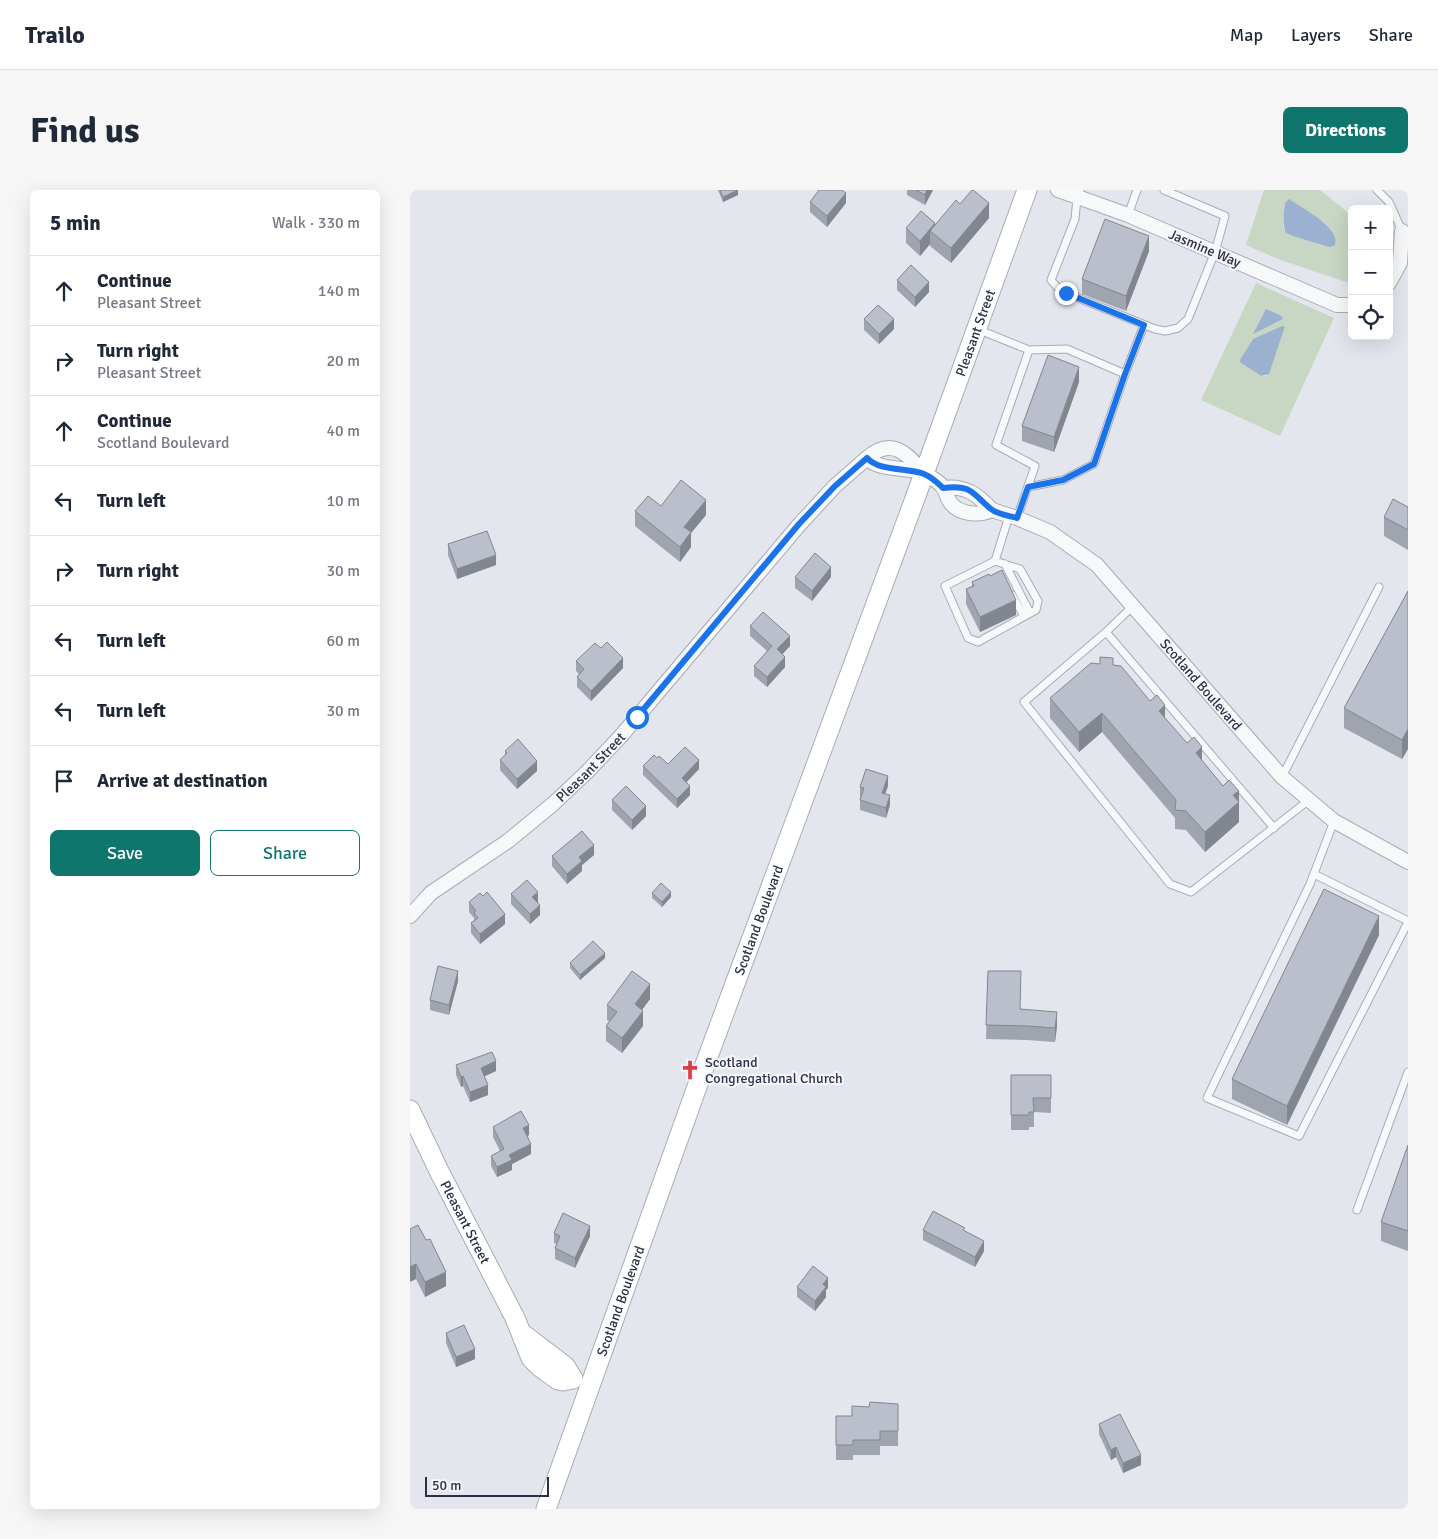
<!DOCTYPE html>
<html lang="en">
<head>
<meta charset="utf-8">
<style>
	body { margin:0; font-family:Signika,sans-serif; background:#f6f6f7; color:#1f2937 }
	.controls { position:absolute; right:15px; top:15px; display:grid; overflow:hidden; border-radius:8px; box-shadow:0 5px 20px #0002 }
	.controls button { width:45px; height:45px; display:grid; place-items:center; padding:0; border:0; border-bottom:1px solid #e0e1e3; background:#fff; color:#1f2937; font:25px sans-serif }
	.scale { position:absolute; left:15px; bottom:12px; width:124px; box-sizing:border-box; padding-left:5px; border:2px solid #293147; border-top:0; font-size:14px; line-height:18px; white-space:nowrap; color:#293147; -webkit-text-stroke:4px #f3f5f9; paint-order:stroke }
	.stop { position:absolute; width:15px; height:15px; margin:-11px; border:4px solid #1a73e8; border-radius:50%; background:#fff }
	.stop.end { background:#1a73e8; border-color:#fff; box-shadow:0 1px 5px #0008 }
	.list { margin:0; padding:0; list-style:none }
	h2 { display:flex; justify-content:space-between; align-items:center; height:65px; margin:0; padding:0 20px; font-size:21px }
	h2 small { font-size:16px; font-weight:400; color:#747a83 }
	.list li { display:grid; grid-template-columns:32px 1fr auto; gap:15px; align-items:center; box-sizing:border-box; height:70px; padding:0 20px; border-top:1px solid #e0e1e3 }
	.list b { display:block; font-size:19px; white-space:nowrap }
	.list p { margin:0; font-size:16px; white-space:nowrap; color:#747a83 }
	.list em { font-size:16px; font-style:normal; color:#747a83 }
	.actions { display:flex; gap:10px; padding:15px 20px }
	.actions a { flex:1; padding:11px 0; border:1px solid #0f766e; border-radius:8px; text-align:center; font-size:18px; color:#0f766e }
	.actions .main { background:#0f766e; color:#fff }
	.icon { flex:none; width:28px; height:28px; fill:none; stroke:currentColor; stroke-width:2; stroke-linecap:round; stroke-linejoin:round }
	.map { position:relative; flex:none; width:998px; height:1319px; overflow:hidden; border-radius:8px }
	header { display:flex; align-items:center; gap:30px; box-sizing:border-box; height:70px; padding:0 25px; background:#fff; border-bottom:1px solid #e0e1e3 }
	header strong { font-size:24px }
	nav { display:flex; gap:28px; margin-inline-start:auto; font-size:18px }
	.intro { display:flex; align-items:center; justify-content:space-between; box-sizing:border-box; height:120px; padding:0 30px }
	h1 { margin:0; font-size:35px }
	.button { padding:12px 22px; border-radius:8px; background:#0f766e; color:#fff; font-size:18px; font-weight:700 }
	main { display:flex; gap:30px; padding:0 30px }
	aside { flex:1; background:#fff; border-radius:8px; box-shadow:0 5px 20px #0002 }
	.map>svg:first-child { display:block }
	.green { fill:#c7d7c4; fill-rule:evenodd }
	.water { fill:#9bb1d0 }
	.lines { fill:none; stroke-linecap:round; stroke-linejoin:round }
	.service-casing { stroke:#a7acb8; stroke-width:9 }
	.minor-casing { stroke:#a7acb8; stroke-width:16 }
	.secondary-casing { stroke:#a7acb8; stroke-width:21 }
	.service { stroke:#f7f8fa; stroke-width:7 }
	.minor { stroke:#f7f8fa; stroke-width:14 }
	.secondary { stroke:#fff; stroke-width:19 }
	.wall { fill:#a0a4af }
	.shaded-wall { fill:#82868e }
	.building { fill:#babfcb; stroke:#82868e }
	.route { stroke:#1a73e8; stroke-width:6 }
	.labels { text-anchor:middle; stroke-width:4.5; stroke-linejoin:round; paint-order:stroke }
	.street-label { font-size:14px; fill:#293147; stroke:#f3f5f9 }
	.poi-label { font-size:14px; fill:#293147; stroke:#f3f5f9; text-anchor:start }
</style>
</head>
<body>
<header>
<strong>Trailo</strong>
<nav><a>Map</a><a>Layers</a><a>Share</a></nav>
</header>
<div class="intro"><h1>Find us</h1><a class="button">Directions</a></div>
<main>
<aside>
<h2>5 min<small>Walk · 330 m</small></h2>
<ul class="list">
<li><svg class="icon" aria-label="ahead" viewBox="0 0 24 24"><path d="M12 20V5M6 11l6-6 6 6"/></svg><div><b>Continue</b><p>Pleasant Street</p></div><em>140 m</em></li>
<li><svg class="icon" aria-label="right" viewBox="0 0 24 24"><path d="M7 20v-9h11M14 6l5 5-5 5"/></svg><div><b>Turn right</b><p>Pleasant Street</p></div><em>20 m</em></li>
<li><svg class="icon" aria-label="ahead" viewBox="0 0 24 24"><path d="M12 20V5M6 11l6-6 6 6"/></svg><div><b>Continue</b><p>Scotland Boulevard</p></div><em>40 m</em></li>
<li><svg class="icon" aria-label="left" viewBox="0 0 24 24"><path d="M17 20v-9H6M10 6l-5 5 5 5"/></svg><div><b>Turn left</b></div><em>10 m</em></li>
<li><svg class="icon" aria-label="right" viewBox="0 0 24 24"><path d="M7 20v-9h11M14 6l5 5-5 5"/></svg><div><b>Turn right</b></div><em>30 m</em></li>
<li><svg class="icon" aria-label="left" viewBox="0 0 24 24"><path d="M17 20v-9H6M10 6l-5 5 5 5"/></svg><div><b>Turn left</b></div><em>60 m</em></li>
<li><svg class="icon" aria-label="left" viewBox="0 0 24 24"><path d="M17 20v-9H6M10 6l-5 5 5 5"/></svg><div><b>Turn left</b></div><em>30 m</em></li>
<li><svg class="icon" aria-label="arrive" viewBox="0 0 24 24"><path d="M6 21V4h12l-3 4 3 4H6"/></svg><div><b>Arrive at destination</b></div></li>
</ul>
<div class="actions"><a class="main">Save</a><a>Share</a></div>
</aside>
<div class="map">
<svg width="998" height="1319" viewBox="0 0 998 1319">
	<rect width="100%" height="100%" fill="#e3e6ed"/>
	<path class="green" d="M854,0H910L940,24L942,27V94L868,69L836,55ZM880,10L920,39L924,56C907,58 888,44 873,37L875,13Z
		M846,93L924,128L870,246L791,210ZM843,149L857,186H851L831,173V168Z"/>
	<path class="water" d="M879,9C891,17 934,40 924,56L919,57L886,47L876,43C872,33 874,23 875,13Z
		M856,119L870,125L873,129L843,144Z
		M872,136L875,137L874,139L859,184L851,186L831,173L830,171L831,168L843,149Z"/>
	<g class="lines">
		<defs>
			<path id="service" d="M670,0L667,8L665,29L641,90L647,97L656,103L745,139L755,141L768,138L778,129L805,62L815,26L754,0
				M967,0L979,12L992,41
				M718,25L727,0
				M567,139L619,160L657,159L715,184L684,274L653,290L618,297
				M715,184L734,135
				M607,328L625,276L586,255L619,160
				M585,371L610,379L628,411L626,420L568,452L558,448L535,396L585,371L599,326
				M595,374L620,423
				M602,405L614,426
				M723,416L696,442L614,512L760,694L781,702L899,610
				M696,442L864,638
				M872,587L969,397
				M924,631L900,694L797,908L889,946L998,732
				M904,684L998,731
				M947,1020L998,882"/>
			<g id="minor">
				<path d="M648,0L718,25L927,115H942"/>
				<path d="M979,93L990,73L992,41"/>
				<path d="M514,284C498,264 482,246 457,268C471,282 497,276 515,284C521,287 530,293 534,298C536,302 537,308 540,312C549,325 569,326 582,320C568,305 556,295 533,298"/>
				<path id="s1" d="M582,320L607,328L640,342L687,375L872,587L924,631L998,672"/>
				<path id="s2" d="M0,726L21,703L98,651L143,614L177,582L211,546L389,335L425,296L457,268"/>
			</g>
			<g id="secondary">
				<path id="s3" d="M0,920L29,981L105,1128L121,1168L130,1177L148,1190L153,1191L163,1189L155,1176L113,1144"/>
				<path id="s4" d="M136,1319L293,880L507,303L617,0"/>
			</g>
		</defs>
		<use href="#service" class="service-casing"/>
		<use href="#minor" class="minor-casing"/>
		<use href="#secondary" class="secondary-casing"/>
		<use href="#service" class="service"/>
		<use href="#minor" class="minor"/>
		<use href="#secondary" class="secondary"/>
	</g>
	<path class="wall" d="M308,0H328V5L313,12Z
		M497,0H523L515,15L497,5Z
		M400,12L436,13L417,37L400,22Z
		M550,14L579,28L541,73L520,56V54L510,66L496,53V38L525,35Z
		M739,61L716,121L672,104V89Z
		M487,90L519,102L505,117L487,100Z
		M454,129L484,139L469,154L454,140Z
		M669,192L644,262L612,251V236Z
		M251,316L296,325L281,343V357L270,372L225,336V321Z
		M998,317V360L974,346V327Z
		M38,354L86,375L47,389L38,365Z
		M580,386L606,425L570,442L556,414V399L562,396V392Z
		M385,387H421L402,411L385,398Z
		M998,401V559L992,569L934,538V518Z
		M340,436L380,456L372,464L375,477L357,497L344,486V476L357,461L340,446Z
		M166,471L213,478L181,511L167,497V487L169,484L166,481Z
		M690,474L703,475L740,511L813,596L829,612V632L795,662L776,640L765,639V628L692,542L669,562L640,528V508Z
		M95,561L127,581L107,599L90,580V570L95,565Z
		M247,568L258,574L289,579L276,592L280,605L267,618L233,585V576Z
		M478,596L475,604L480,615L476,628L450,620V610L451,607H450V597Z
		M202,610L236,626L222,640L202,620Z
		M184,665L172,675V681L157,694L142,676V666Z
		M242,703L261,707L252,717L242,708Z
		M101,704L128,712L127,713L130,725L120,734L101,714Z
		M59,712L95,734L70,754L61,743V733L64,731V728L59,722Z
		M969,745L877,935L822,909V889Z
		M195,768L170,790L160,778V773Z
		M578,781L611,819L647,836L645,852L617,850L576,849Z
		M48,791L39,825L20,820V810Z
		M240,809L232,820L233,836L212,863L196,851V836L199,831L197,830V815Z
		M46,875L86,881L74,886L78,905L60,912L53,896L51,897L46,885Z
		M601,885H641V923L624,922V937H619V940H601Z
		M83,937L119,945L118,946L121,964L102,974V980L87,987L81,976V966L90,961L83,947Z
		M998,955V1061L971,1051V1032Z
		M0,1039L36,1096L15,1107L6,1089Z
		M513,1040L555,1041L574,1061L565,1077L513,1050Z
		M144,1043L180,1046L165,1078L145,1069V1058L147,1054L144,1053Z
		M387,1097L418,1098L416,1100V1107L405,1121L387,1107Z
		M36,1143L65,1169L46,1177L36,1153Z
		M488,1214V1256H470V1265H443V1270H426V1226H442L459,1217Z
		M689,1234L731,1275L713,1283L706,1267L701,1270L689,1244Z"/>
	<path class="shaded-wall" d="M328,0V5L313,12V7Z
		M517,0H523L515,15V5Z
		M436,3V13L417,37V26Z
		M579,13V28L541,73V58Z
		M525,33V45L520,41V54L510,66V51Z
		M739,46V61L716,121V106Z
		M519,92V102L505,117V107Z
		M484,129V139L469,154V144Z
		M669,177V192L644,262V247Z
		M296,310V325L281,343V357L270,372V357L274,337Z
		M86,365V375L47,389V379Z
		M421,377V387L402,411V401Z
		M606,410V425L570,442V427Z
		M380,446V456L367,470V459Z
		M375,467V477L357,497V487Z
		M213,468V478L181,511V501Z
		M755,515V535L749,521Z
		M692,523V542L669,562V542Z
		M998,539V559L992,569V550Z
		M792,557V577L786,563Z
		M289,570V579L272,597V588Z
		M127,571V581L107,599V589Z
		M478,586V596L472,613V603Z
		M280,596V605L267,618V609Z
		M829,601V632L795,662V642L823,605Z
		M480,605V615L476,628V618Z
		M236,616V626L222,640V630Z
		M184,655V665L172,675V681L157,694V684L169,667Z
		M128,702V712L122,717V707Z
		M261,702V707L252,717V712Z
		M130,715V725L120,734V724Z
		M95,724V734L70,754V744Z
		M969,726V745L877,935V916Z
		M195,763V768L170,790V785Z
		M48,781V791L39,825V815Z
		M240,794V809L225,829V814Z
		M233,821V836L212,863V848Z
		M647,822V836L645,852V838Z
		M86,871V881L71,888V878Z
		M53,886V896L51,897V887Z
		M78,895V905L60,912V902Z
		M119,935V945L113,948V938Z
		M121,954V964L102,974V980L87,987V977L99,965Z
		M180,1036V1046L165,1078V1068Z
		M574,1051V1061L565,1077V1067Z
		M6,1074V1089L0,1092V1077Z
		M36,1082V1096L15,1107V1092Z
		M418,1088V1098L416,1100V1107L405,1121V1111L413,1094Z
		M65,1159V1169L46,1177V1167Z
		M706,1257V1267L701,1270V1260Z
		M731,1265V1275L713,1283V1273Z"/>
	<path class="building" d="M310,0H328L313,7Z
		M409,0H432L436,3L417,26L400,12Z
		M506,0H517L515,5Z
		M562,0H563L579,13L541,58L520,41L546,10L550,14Z
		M511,21L525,33L510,51L496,38Z
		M695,29L739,46L716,106L672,89Z
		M501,75L519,92L505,107L487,90Z
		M468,115L484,129L469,144L454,129Z
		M638,165L669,177L644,247L612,236Z
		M271,290L296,310L274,337L281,342L270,357L225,321L238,306L251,316Z
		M983,309L998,317V340L974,327Z
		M77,341L86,365L47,379L38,354Z
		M405,363L421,377L402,401L385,387Z
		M592,380L606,410L570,427L556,399L564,396L562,392L579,384L580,386Z
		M998,401V539L992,550L934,518Z
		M353,422L380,446L367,459L375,467L357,487L344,476L362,456L340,436Z
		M197,452L213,468L181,501L167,487L174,479L166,471L185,453L191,458Z
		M690,467L703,468V475L711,476L740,511L747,505L755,515L749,521L777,553L784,547L792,557L786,563L813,596L819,590L829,601L823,605L829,612L795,642L776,621L765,620L766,610L692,523L669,542L640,508L681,473L690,474Z
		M108,549L127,571L107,589L90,570L97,563L95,561Z
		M275,557L289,570L272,588L280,596L267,609L233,576L244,565L247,568L249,566L258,574Z
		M456,579L478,586L472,603L480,605L476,618L450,610L454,598L450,597Z
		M216,596L236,616L222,630L202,610Z
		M172,641L184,655L169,667L172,671L157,684L142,666Z
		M117,690L128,702L122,707L130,715L120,724L101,704Z
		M251,693L261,702L252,712L242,703Z
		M914,699L969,726L877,916L822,889Z
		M77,702L95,724L70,744L61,733L68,728L64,723L66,721L59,712L70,703L73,706Z
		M183,751L195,763L170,785L160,773Z
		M28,776L48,781L39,815L20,810Z
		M222,781L240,794L225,814L233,821L212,848L196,836L207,822L197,815Z
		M578,781H611L610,819L647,822L645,838L617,836L576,835Z
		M82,862L86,871L71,878L78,895L60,902L53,886L51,887L46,875Z
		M601,885H641V908H623L624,922H619V925H601Z
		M111,921L119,935L113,938L121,954L99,965L102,970L87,977L81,966L94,959L83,937Z
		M998,955V1041L971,1032Z
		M523,1021L555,1038L553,1040L574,1051L565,1067L513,1040Z
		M153,1023L180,1036L165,1068L145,1058L150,1046L144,1043Z
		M8,1035L16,1050L20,1049L36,1082L15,1092L6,1074L0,1077V1039Z
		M403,1076L418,1088L413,1094L416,1097L405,1111L387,1097Z
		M54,1135L65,1159L46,1167L36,1143Z
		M460,1212L488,1214V1241H470V1250H443V1255H426V1226H442V1216L459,1217Z
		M710,1224L731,1265L713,1273L706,1257L701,1260L689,1234Z"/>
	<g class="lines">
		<path class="route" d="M227,527L389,334L425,296L457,268C470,282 496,277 514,284C521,287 527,292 533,298C563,294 562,304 581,319C587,324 599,326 607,328L618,297L653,290L684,274L715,184L734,135L656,103"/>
	</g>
	<defs>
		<symbol id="church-bare" viewBox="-9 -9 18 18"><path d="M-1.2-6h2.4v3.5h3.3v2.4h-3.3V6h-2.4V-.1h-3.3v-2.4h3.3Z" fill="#dc3e49" stroke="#f3f5f9" stroke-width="2.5" paint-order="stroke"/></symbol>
	</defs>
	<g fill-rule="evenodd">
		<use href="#church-bare" x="266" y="866" width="28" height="28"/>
	</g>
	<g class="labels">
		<g class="street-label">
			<text transform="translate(795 58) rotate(23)" y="5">Jasmine Way</text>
			<text dy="5" stroke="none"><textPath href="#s4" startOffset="1252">Pleasant Street</textPath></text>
			<text dy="5" stroke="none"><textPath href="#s1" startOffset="278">Scotland Boulevard</textPath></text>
			<text dy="5" stroke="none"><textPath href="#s2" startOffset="235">Pleasant Street</textPath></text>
			<text dy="5" stroke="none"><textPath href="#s4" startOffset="626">Scotland Boulevard</textPath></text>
			<text dy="5" stroke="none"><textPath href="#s3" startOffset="125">Pleasant Street</textPath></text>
			<text dy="5" stroke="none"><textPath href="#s4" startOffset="221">Scotland Boulevard</textPath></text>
		</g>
		<g class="poi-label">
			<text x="295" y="877">Scotland<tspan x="295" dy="16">Congregational Church</tspan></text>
		</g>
	</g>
</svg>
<div class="controls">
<button>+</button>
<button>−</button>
<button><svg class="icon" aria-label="locate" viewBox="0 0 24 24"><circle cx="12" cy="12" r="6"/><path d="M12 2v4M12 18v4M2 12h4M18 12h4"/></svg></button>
</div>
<div class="scale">50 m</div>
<div class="stop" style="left:227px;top:527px"></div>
<div class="stop end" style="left:656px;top:103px"></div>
</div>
</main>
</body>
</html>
